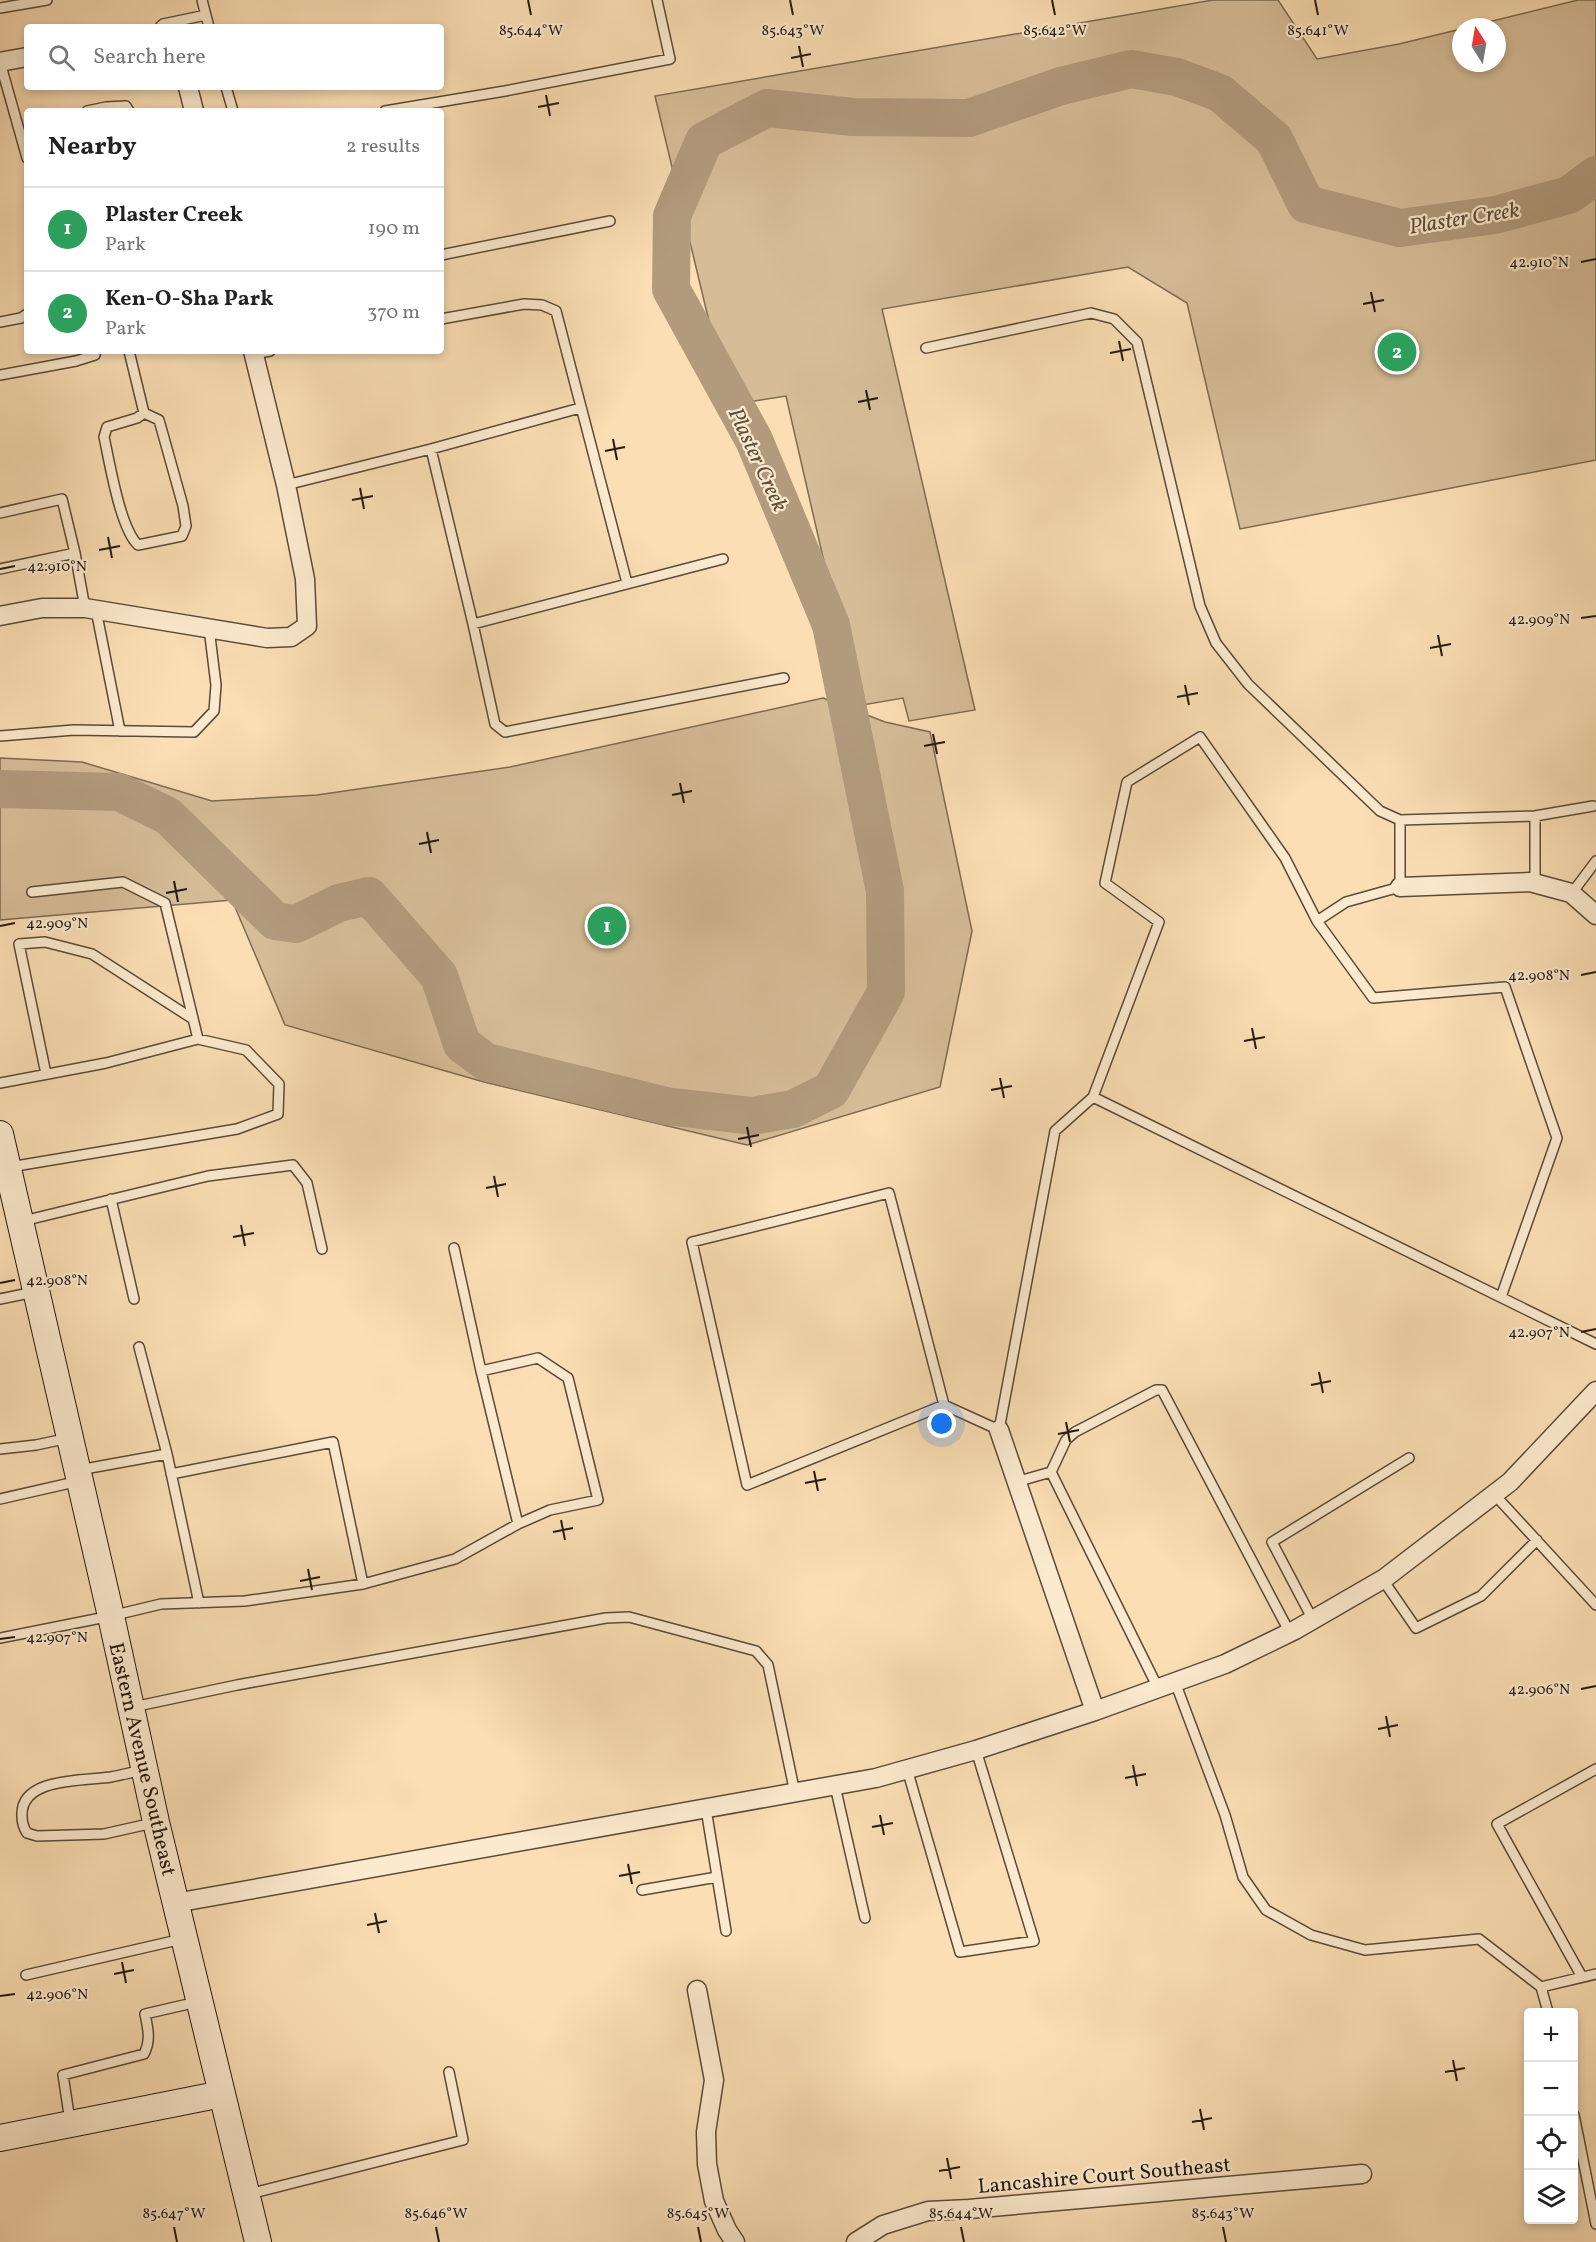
<!DOCTYPE html>
<html lang="en">
<head>
<meta charset="utf-8">
<style>
	body { margin:0; font-family:Vollkorn,serif; background:#f6f6f6; color:#222 }
	.controls { position:absolute; right:18px; bottom:18px; display:grid; overflow:hidden; border-radius:6px; box-shadow:0 3px 9px #0003 }
	.controls button { width:54px; height:54px; display:grid; place-items:center; padding:0; border:0; border-bottom:2px solid #e0e0e0; background:#fff; color:#222; font:30px sans-serif }
	.compass { position:absolute; left:1452px; top:18px; width:54px; height:54px; border-radius:50%; background:#fff; box-shadow:0 3px 9px #0003; rotate:349deg }
	.you { position:absolute; left:942px; top:1424px; width:21px; height:21px; margin:-15px; border:4px solid #fff; border-radius:50%; background:#1a73e8; box-shadow:0 0 0 9px #1a73e833 }
	.badge { display:grid; place-items:center; width:39px; height:39px; border-radius:50%; background:#1a73e8; color:#fff; font-size:20px; font-weight:700 }
	.pin { position:absolute; translate:-50% -50%; border:3px solid #fff; box-shadow:0 2px 6px #0006 }
	.list { margin:0; padding:0; list-style:none }
	h2 { display:flex; justify-content:space-between; align-items:center; height:78px; margin:0; padding:0 24px; font-size:26px }
	h2 small { font-size:20px; font-weight:400; color:#767676 }
	.list li { display:grid; grid-template-columns:39px 1fr auto; gap:18px; align-items:center; box-sizing:border-box; height:84px; padding:0 24px; border-top:2px solid #e0e0e0 }
	.list b { display:block; font-size:22px; white-space:nowrap }
	.list p { margin:0; font-size:20px; white-space:nowrap; color:#767676 }
	.list em { font-size:20px; font-style:normal; color:#767676 }
	.icon { flex:none; width:33px; height:33px; fill:none; stroke:currentColor; stroke-width:2; stroke-linecap:round; stroke-linejoin:round }
	.map { position:relative; flex:none; width:1596px; height:2242px; overflow:hidden }
	.search { position:absolute; background:#fff; box-shadow:0 3px 9px #0003; left:24px; top:24px; width:420px; height:66px; display:flex; align-items:center; gap:15px; box-sizing:border-box; padding:0 21px; border-radius:6px; color:#767676; font-size:22px }
	.panel { position:absolute; background:#fff; box-shadow:0 3px 9px #0003; left:24px; top:108px; width:420px; height:246px; border-radius:6px }
	.map>svg:first-child { display:block }
	.green { fill:#d6bd98; stroke:#7c6b54; stroke-width:1.5 }
	.lines { fill:none; stroke-linecap:round; stroke-linejoin:round }
	.river { stroke:#b29b7d; stroke-width:38 }
	.lane-casing { stroke:#594a3a; stroke-width:12 }
	.street-casing { stroke:#594a3a; stroke-width:21 }
	.secondary-casing { stroke:#231911; stroke-width:28 }
	.lane { stroke:#fceace; stroke-width:9 }
	.street { stroke:#fceace; stroke-width:18 }
	.secondary { stroke:#fceace; stroke-width:26 }
	.ticks { fill:none; stroke:#231911; stroke-width:2 }
	.labels { text-anchor:middle; stroke-width:4.5; stroke-linejoin:round; paint-order:stroke }
	.street-label { font-size:21px; fill:#231911; stroke:#fceace }
	.water-label { font-size:22px; font-style:italic; fill:#5c4d3c; stroke:#fceace }
	.ticks-label { font-size:15px; text-anchor:middle; fill:#231911; stroke:#fceace; stroke-width:4.5; stroke-linejoin:round; paint-order:stroke }
</style>
</head>
<body>
<div class="map">
<svg width="1596" height="2242" viewBox="0 0 1596 2242">
	<rect width="100%" height="100%" fill="#fbdeb4"/>
	<filter id="stains"><feTurbulence type="fractalNoise" baseFrequency=".00333" numOctaves="4"/><feColorMatrix values="0 0 0 0 .2 0 0 0 0 .09 0 0 0 0 .02 0 0 0 .5 -.17"/></filter>
	<radialGradient id="worn" r=".72"><stop offset=".6" stop-color="#630" stop-opacity="0"/><stop offset="1" stop-color="#630" stop-opacity=".3"/></radialGradient>
	<path class="green" d="M1213,0H1278L1317,59L1399,44L1461,29V63H1497V27H1468L1578,0H1596V460L1240,529L1187,303L1128,267L882,309L975,710L909,721L903,698L857,706L786,396L729,405L655,96Z
		M823,698L885,722L930,732L972,931L940,1087L747,1145L484,1082L285,1025L232,900L0,920V758L82,762L212,801L317,795L510,767Z"/>
	<g class="lines">
		<path class="river" d="M0,789L119,792L168,816L275,921L296,924L339,903L369,896L439,976L462,1044L486,1062L666,1106L752,1116L793,1109L831,1090L886,992L885,891L831,625L754,440L671,289L672,216L704,141L767,108L853,117L969,118L1061,86L1131,69L1177,77L1220,93L1274,139L1306,204L1400,228L1495,215L1569,195L1596,175"/>
		<defs>
			<path id="lane" d="M202,0L209,27
				M0,8L47,0
				M160,27L163,24L206,15
				M0,62L27,158
				M226,87L233,111
				M87,111L106,107L126,106L129,111
				M385,111L505,91L670,59L657,0
				M441,255L610,221
				M441,319L524,304L542,305L556,311L627,583
				M0,322L21,318L27,314
				M926,348L1091,313L1114,319L1137,342L1200,606L1216,643L1248,684L1380,811L1400,820L1535,816L1593,806
				M129,351L144,413
				M254,354L270,351
				M0,375L76,361L95,355L96,351
				M144,413L159,420L183,506L186,526L182,536L138,545C120,528 110,464 104,437L107,427L137,418Z
				M431,449L473,624L495,724L505,732L784,678
				M286,485L431,449L580,408
				M0,513L62,499L75,553L0,569
				M75,553L85,608
				M96,610L120,731
				M473,624L723,559
				M0,736L74,730L194,732L214,711L216,685L209,628
				M1535,816V884
				M32,892L123,882L165,903L198,1039
				M1572,893L1596,861
				M1317,921L1346,902L1400,887V820
				M46,1074L19,944L45,942L92,954L193,1019
				M0,1083L106,1063L198,1039L246,1050L279,1084L278,1114L237,1129L10,1167
				M111,1199L134,1299
				M23,1221L208,1176L293,1165L307,1183L322,1249
				M1501,1297L1557,1138L1505,987L1373,998L1317,921L1285,858L1200,737L1127,782L1105,883L1159,922L1093,1097L1596,1344
				M0,1299L34,1292
				M481,1371L518,1524
				M944,1405L889,1193L692,1242L747,1485L944,1405L999,1430L1055,1131L1093,1097
				M0,1449L36,1445L69,1438
				M167,1454L199,1603
				M79,1470L167,1454L139,1347
				M1051,1472L1066,1440L1075,1432L1156,1390H1162L1290,1633
				M171,1474L333,1442L363,1584
				M1016,1482L1051,1472L1158,1688
				M1494,1494L1596,1605
				M0,1499L79,1481
				M1383,1580L1416,1628L1481,1596L1537,1540
				M1313,1620L1272,1542L1409,1458
				M0,1638L111,1616L161,1604L245,1601L363,1584L455,1559L518,1524L550,1510L598,1500L568,1378L538,1358L481,1371L454,1248
				M1175,1682L1225,1815L1243,1877L1266,1910L1311,1935L1365,1950L1479,1939L1541,1987L1548,2012
				M133,1707L237,1685L606,1618L629,1617L756,1651L768,1665L795,1793
				M907,1769L960,1952L1034,1941L976,1750
				M143,1770C133,1772 122,1775 111,1777C84,1781 20,1777 22,1816C22,1823 23,1827 27,1833L37,1836L104,1834L153,1823
				M835,1786L865,1918
				M706,1809L726,1931
				M642,1890L717,1877
				M26,1975L182,1939
				M1582,1977L1497,1824L1596,1769
				M1541,1987L1596,1974
				M1574,2115L1596,2224
				M70,2121L63,2075L144,2054C151,2040 148,2029 145,2014L197,2002
				M249,2194L463,2140L449,2072"/>
			<path id="street" d="M0,62L27,57
				M188,87L194,111
				M0,616L42,608H85L267,638L291,637L307,626L305,579L286,485L253,351
				M1400,887L1530,882L1571,893L1596,915
				M999,1430L1095,1711
				M175,1903L876,1778L976,1750L1095,1711L1225,1664L1295,1630L1385,1578L1510,1482L1596,1391
				M697,1990L714,2080L706,2132L707,2164L714,2201L727,2230L735,2242
				M856,2242L883,2225L928,2211L969,2209L1362,2174"/>
			<path id="secondary" d="M0,1134L111,1616L156,1822L258,2242
				M0,2138L222,2094"/>
		</defs>
		<use href="#lane" class="lane-casing"/>
		<use href="#street" class="street-casing"/>
		<use href="#secondary" class="secondary-casing"/>
		<use href="#lane" class="lane"/>
		<use href="#street" class="street"/>
		<use href="#secondary" class="secondary"/>
	</g>
	<path class="ticks" d="M528,0L531,15M790,0L793,15M1052,0L1055,15M1315,0L1318,15M799,46L803,67M791,58L811,54M546,95L550,116M538,107L559,103M1581,262L1596,259M1371,292L1375,312M1363,304L1384,300M1119,341L1123,361M1110,353L1131,349M866,390L870,410M858,402L878,398M613,439L617,460M605,451L625,447M360,488L364,509M352,500L373,496M108,537L112,558M99,550L120,546M0,569L15,566M1581,618L1596,616M1438,635L1442,656M1430,648L1451,644M1185,685L1189,705M1177,697L1198,693M933,734L937,754M924,746L945,742M680,783L684,803M672,795L692,791M427,832L431,853M419,844L439,840M174,881L178,902M166,893L187,889M0,926L15,923M1581,975L1596,972M1252,1028L1256,1049M1244,1041L1265,1037M1000,1078L1004,1098M991,1090L1012,1086M747,1127L751,1147M738,1139L759,1135M494,1176L498,1197M486,1188L506,1184M241,1225L245,1246M233,1237L254,1233M0,1283L15,1280M1581,1332L1596,1329M1319,1372L1323,1393M1311,1385L1331,1381M1066,1422L1070,1442M1058,1434L1079,1430M814,1471L818,1491M805,1483L826,1479M561,1520L565,1540M553,1532L573,1528M308,1569L312,1590M300,1581L320,1577M0,1639L15,1637M1581,1689L1596,1686M1386,1716L1390,1737M1378,1729L1398,1725M1133,1765L1137,1786M1125,1778L1146,1774M880,1815L884,1835M872,1827L893,1823M628,1864L632,1884M619,1876L640,1872M375,1913L379,1933M367,1925L387,1921M122,1962L126,1983M114,1974L134,1970M0,1996L15,1994M1453,2060L1457,2081M1445,2072L1465,2068M1200,2109L1204,2130M1192,2122L1212,2118M947,2158L951,2179M939,2171L960,2167M174,2227L177,2242M436,2227L439,2242M698,2227L701,2242M961,2227L964,2242M1223,2227L1226,2242"/>
	<g class="labels">
		<g class="street-label">
			<text transform="translate(143 1759) rotate(77)" y="7">Eastern Avenue Southeast</text>
			<text transform="translate(1104 2175) rotate(-5)" y="7">Lancashire Court Southeast</text>
		</g>
		<g class="water-label">
			<text transform="translate(1464 217) rotate(-9)" y="8">Plaster Creek</text>
			<text transform="translate(759 459) rotate(65)" y="8">Plaster Creek</text>
		</g>
	</g>
	<g class="ticks-label">
		<text x="531" y="35">85.644°W</text>
		<text x="793" y="35">85.643°W</text>
		<text x="1055" y="35">85.642°W</text>
		<text x="1318" y="35">85.641°W</text>
		<text x="1539" y="267">42.910°N</text>
		<text x="57" y="571">42.910°N</text>
		<text x="1539" y="624">42.909°N</text>
		<text x="57" y="928">42.909°N</text>
		<text x="1539" y="980">42.908°N</text>
		<text x="57" y="1285">42.908°N</text>
		<text x="1539" y="1337">42.907°N</text>
		<text x="57" y="1642">42.907°N</text>
		<text x="1539" y="1694">42.906°N</text>
		<text x="57" y="1999">42.906°N</text>
		<text x="174" y="2218">85.647°W</text>
		<text x="436" y="2218">85.646°W</text>
		<text x="698" y="2218">85.645°W</text>
		<text x="961" y="2218">85.644°W</text>
		<text x="1223" y="2218">85.643°W</text>
	</g>
	<rect width="100%" height="100%" filter="url(#stains)"/>
	<rect width="100%" height="100%" fill="url(#worn)"/>
</svg>
<div class="controls">
<button>+</button>
<button>−</button>
<button><svg class="icon" aria-label="locate" viewBox="0 0 24 24"><circle cx="12" cy="12" r="6"/><path d="M12 2v4M12 18v4M2 12h4M18 12h4"/></svg></button>
<button><svg class="icon" aria-label="layers" viewBox="0 0 24 24"><path d="M12 4l9 5-9 5-9-5zM3 14l9 5 9-5"/></svg></button>
</div>
<svg class="compass" viewBox="-18 -18 36 36"><path d="M0-13l5 13h-10z" fill="#e53935"/><path d="M0 13l5-13h-10z" fill="#767676"/></svg>
<div class="you"></div>
<div class="pin badge" style="left:607px;top:926px;background:#2e9e5b">1</div>
<div class="pin badge" style="left:1397px;top:352px;background:#2e9e5b">2</div>
<div class="search"><svg class="icon" aria-label="search" viewBox="0 0 24 24"><circle cx="10" cy="10" r="6"/><path d="M15 15l6 6"/></svg>Search here</div>
<section class="panel">
<h2>Nearby<small>2 results</small></h2>
<ul class="list">
<li><span class="badge" style="background:#2e9e5b">1</span><div><b>Plaster Creek</b><p>Park</p></div><em>190 m</em></li>
<li><span class="badge" style="background:#2e9e5b">2</span><div><b>Ken-O-Sha Park</b><p>Park</p></div><em>370 m</em></li>
</ul>
</section>
</div>
</body>
</html>
